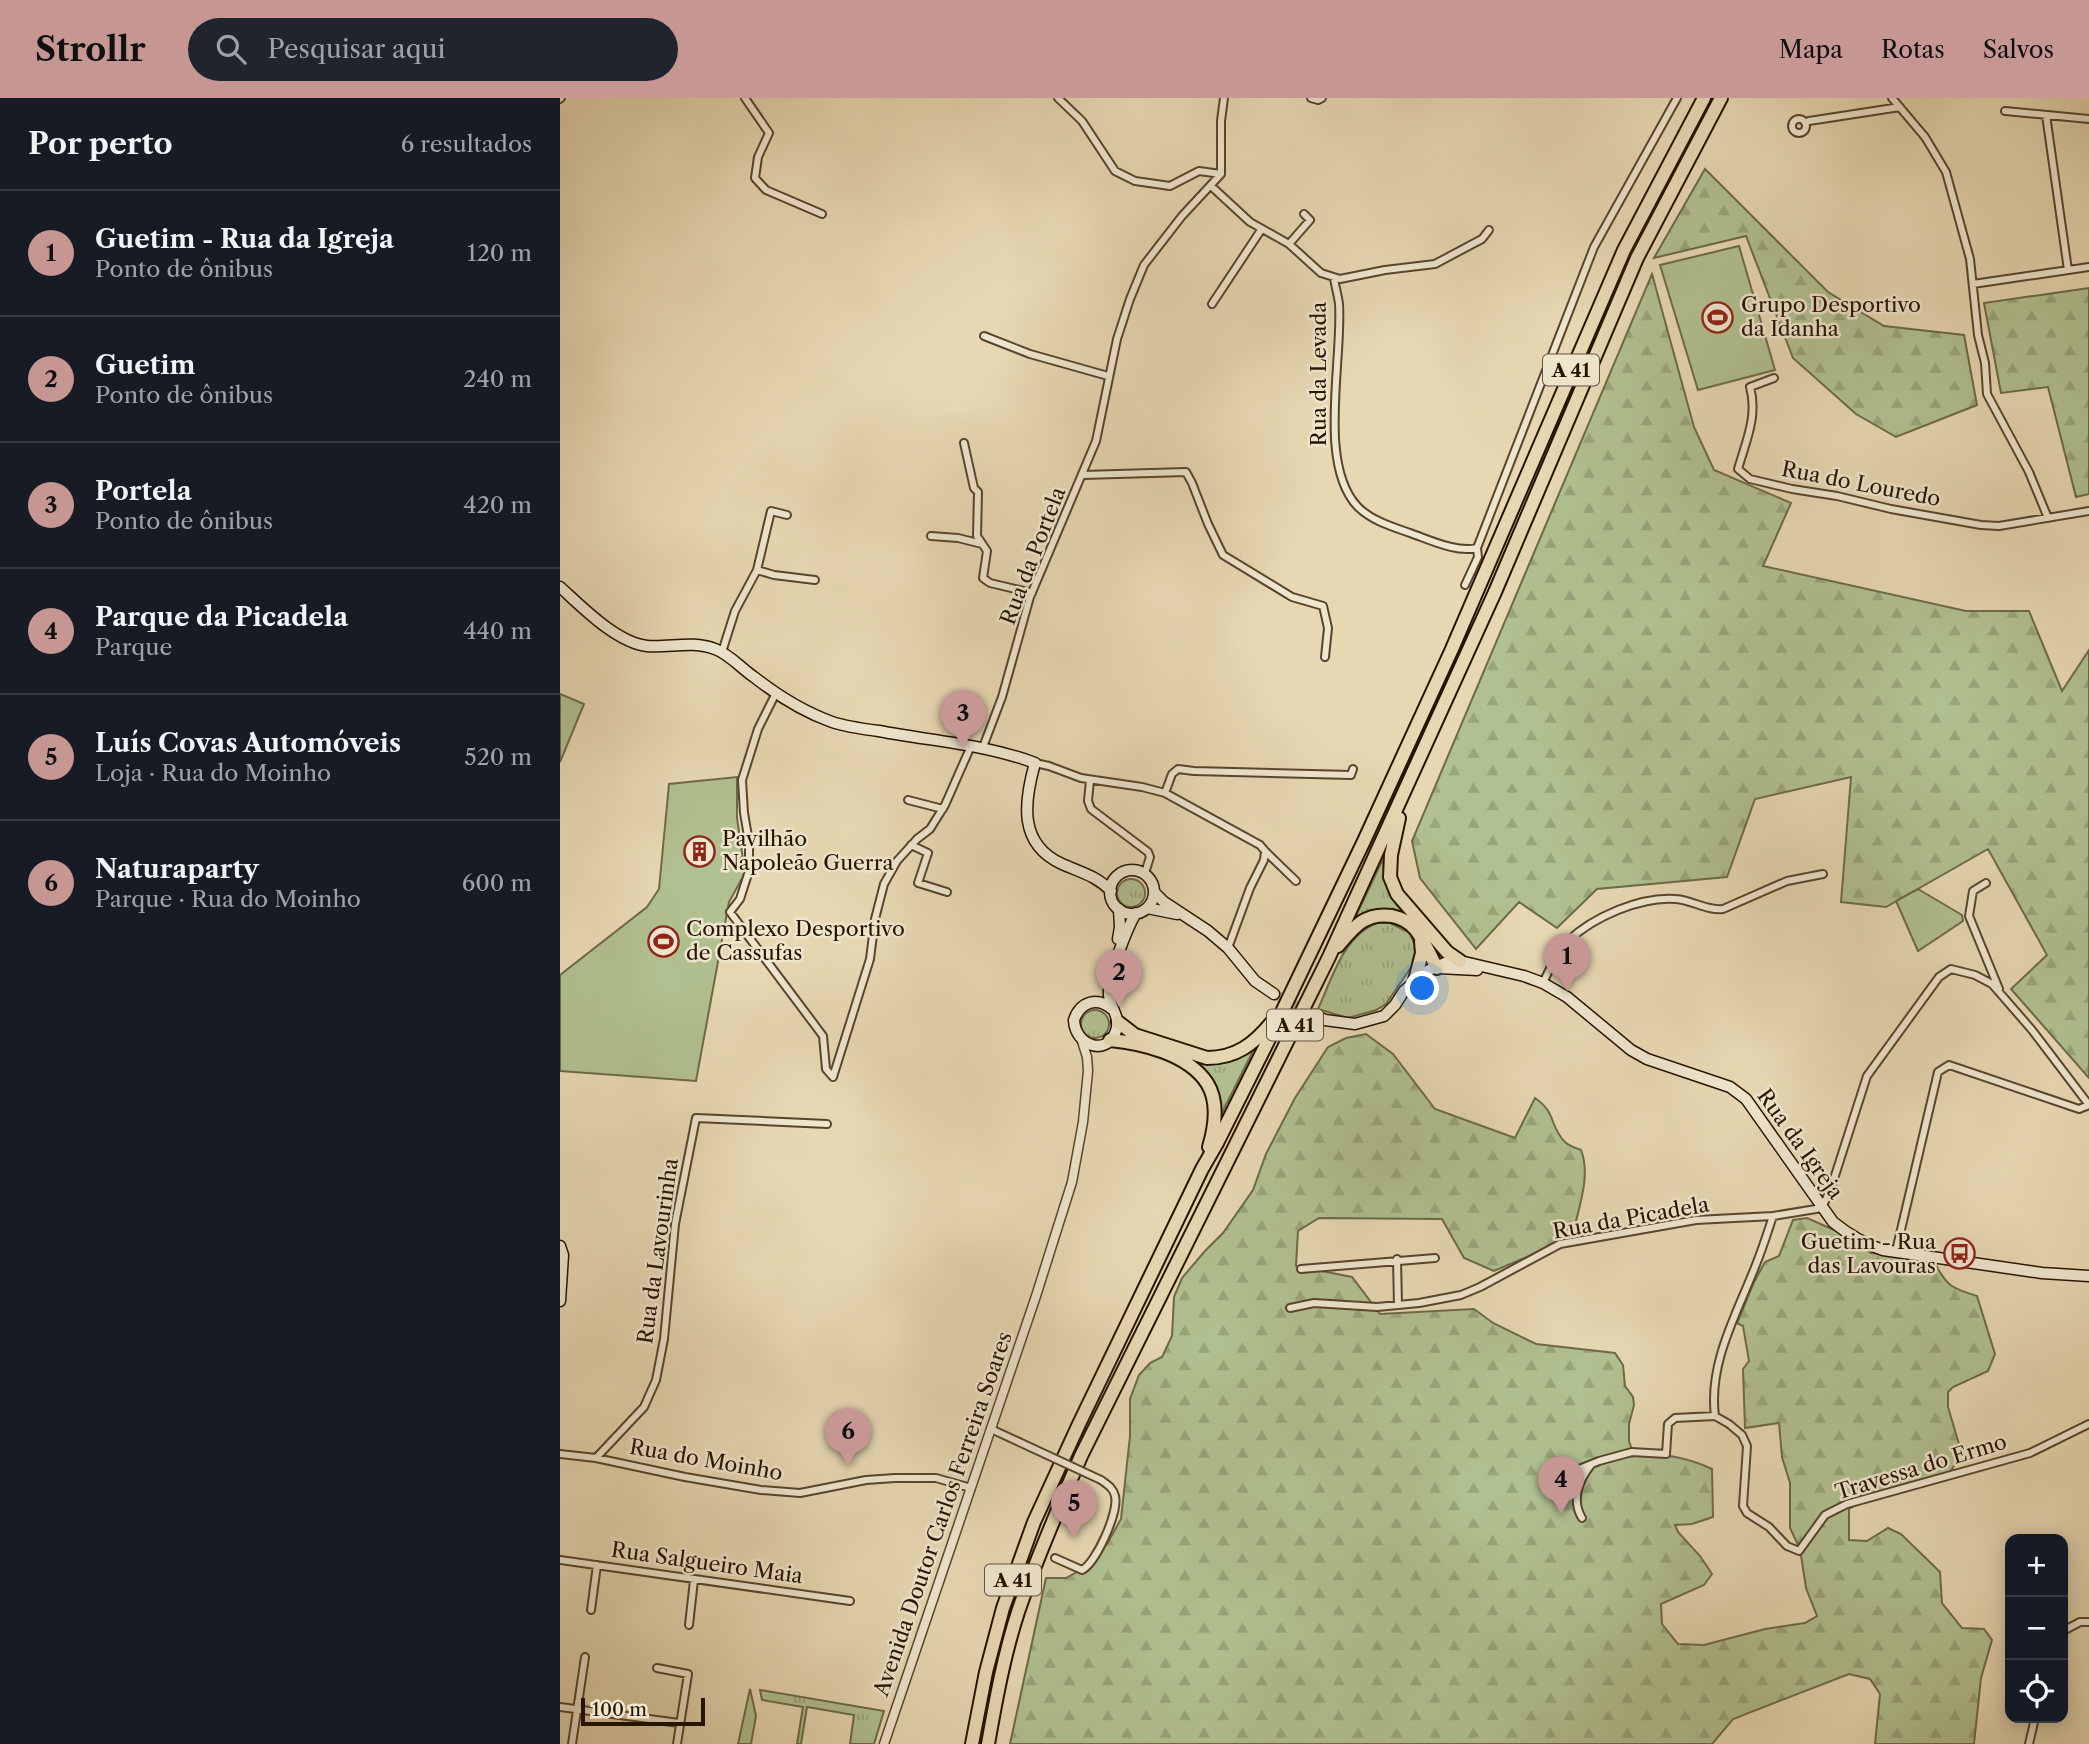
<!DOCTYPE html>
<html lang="pt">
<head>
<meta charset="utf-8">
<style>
	body { margin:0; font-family:"Libre Caslon Text",serif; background:#20242c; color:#f1f3f6 }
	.controls { position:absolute; right:21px; bottom:21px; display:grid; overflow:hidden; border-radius:14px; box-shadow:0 4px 18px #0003 }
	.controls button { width:63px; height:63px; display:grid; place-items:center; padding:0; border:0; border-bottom:2px solid #363941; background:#171b24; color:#f1f3f6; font:35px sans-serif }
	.scale { position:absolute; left:21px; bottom:18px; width:124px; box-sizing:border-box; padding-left:7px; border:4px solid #261400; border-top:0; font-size:19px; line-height:24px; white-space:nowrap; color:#261400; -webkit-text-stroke:5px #efe6ce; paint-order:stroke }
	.you { position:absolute; left:863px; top:891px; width:24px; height:24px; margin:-18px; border:5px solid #fff; border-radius:50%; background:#1a73e8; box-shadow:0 0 0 10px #1a73e833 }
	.badge { display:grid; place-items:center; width:46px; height:46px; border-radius:50%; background:#c59692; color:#111; font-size:23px; font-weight:700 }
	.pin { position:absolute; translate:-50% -58px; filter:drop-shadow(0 2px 4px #0008) }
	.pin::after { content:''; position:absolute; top:37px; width:24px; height:21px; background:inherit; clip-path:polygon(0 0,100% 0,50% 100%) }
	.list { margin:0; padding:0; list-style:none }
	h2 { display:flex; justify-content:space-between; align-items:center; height:91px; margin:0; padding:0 28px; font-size:30px }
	h2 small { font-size:23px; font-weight:400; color:#9ea1a6 }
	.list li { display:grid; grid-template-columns:46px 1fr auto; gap:21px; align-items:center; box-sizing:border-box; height:126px; padding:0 28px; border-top:2px solid #363941 }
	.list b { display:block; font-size:26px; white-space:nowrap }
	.list p { margin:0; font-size:23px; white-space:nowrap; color:#9ea1a6 }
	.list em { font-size:23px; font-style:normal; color:#9ea1a6 }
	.icon { flex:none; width:38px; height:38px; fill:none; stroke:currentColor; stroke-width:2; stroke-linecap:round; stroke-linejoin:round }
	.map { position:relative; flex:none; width:1529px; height:1646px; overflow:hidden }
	header { display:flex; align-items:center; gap:42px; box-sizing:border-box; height:98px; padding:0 35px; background:#c59692; color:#111 }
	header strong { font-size:33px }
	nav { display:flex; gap:38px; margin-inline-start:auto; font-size:24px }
	.search { width:490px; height:63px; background:#20242c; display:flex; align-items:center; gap:18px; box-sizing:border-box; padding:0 24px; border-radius:38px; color:#9ea1a6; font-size:26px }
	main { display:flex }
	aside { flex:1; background:#171b24 }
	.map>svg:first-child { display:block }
	.grass { fill:url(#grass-tufts); stroke:#6c6a48; stroke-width:2 }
	.forest { fill:url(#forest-firs); stroke:#6c6a48; stroke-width:2 }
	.park { fill:#b1c090; stroke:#6c6a48; stroke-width:2 }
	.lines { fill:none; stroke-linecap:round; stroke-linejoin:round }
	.secondary-tunnel { stroke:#c0b18f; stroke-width:10; stroke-dasharray:10 5; stroke-linecap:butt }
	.minor-casing { stroke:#56452d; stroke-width:10 }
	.tertiary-casing { stroke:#56452d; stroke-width:11 }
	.secondary-casing { stroke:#261400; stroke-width:13 }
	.motorway-casing { stroke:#261400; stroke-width:16 }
	.minor { stroke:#efe6ce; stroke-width:6 }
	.tertiary { stroke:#efe6ce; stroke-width:8 }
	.secondary { stroke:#efe6ce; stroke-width:10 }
	.motorway { stroke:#e7d8b3; stroke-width:12 }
	.minor-bridge-casing { stroke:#56452d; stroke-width:10; stroke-linecap:butt }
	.minor-bridge { stroke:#efe6ce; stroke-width:6 }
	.labels { text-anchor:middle; stroke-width:5; stroke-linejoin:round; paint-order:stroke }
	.shield { fill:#efe6ce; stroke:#62533e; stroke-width:2 }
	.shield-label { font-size:19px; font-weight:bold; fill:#261400 }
	.poi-label { font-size:21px; fill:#261400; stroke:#efe6ce; text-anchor:start }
	.street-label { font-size:21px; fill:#261400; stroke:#efe6ce }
</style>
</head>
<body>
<header>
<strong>Strollr</strong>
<div class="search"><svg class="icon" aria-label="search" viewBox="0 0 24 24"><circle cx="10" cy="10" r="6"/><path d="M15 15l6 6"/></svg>Pesquisar aqui</div>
<nav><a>Mapa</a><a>Rotas</a><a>Salvos</a></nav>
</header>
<main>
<aside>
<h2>Por perto<small>6 resultados</small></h2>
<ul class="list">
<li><span class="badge">1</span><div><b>Guetim - Rua da Igreja</b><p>Ponto de ônibus</p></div><em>120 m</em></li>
<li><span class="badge">2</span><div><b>Guetim</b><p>Ponto de ônibus</p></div><em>240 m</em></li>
<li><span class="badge">3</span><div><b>Portela</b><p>Ponto de ônibus</p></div><em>420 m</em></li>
<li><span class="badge">4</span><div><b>Parque da Picadela</b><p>Parque</p></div><em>440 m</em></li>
<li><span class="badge">5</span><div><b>Luís Covas Automóveis</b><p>Loja · Rua do Moinho</p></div><em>520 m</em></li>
<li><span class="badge">6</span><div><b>Naturaparty</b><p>Parque · Rua do Moinho</p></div><em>600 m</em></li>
</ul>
</aside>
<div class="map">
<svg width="1529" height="1646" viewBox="0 0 1529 1646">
	<defs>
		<pattern id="grass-tufts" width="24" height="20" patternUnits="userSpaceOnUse" patternTransform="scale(1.75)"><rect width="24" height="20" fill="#b1c090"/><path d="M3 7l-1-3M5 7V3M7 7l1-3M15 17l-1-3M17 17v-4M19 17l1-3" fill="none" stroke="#98a47a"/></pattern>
		<pattern id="forest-firs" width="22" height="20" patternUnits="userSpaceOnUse" patternTransform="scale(1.75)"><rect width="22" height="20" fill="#b1c090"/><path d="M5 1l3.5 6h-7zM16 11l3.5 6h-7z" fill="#98a47a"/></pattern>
	</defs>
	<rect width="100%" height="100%" fill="#e7d8b3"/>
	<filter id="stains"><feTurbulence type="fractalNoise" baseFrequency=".00286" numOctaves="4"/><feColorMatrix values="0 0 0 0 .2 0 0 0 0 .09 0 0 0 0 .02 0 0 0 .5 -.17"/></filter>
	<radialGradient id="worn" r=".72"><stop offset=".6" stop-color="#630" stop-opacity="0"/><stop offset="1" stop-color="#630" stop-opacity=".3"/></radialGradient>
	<path class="grass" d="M823,761C824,786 831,803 848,820L803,817L794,822Z
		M557 795a14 14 0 1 1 28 0a14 14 0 1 1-28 0Z
		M817,825H830L850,835L856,851L854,865L826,906L816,912L788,920L758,911C772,881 783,838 817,825Z
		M521 926a14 14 0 1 1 28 0a14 14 0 1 1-28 0Z
		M694,951L659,1021L631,961L679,959Z
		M190,1591L196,1618L191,1646H178Z
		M200,1592L324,1613L314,1646H290L294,1617L247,1609L241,1646H237L243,1609L202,1602Z"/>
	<path class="forest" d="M1145,71L1268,194L1324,228L1404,237L1417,307L1336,339L1296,316L1233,260L1186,138L1094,160Z
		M1092,176L1134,329L1154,372L1231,405L1203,468L1406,513H1469L1502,593L1529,552V980L1451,891L1487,857L1428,751L1326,809L1281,804L1291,679L1195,701L1167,779L1037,791L997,830L959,804L916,851L860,780L852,743Z
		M1529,190V396L1516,399L1488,289L1441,295L1424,205Z
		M806,936L833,956L875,1011L955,1040L975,1000C997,1015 989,1028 1005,1044C1009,1048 1015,1050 1021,1052C1031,1077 1019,1109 1013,1135L969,1158L934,1173L904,1160L882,1121L759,1120L738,1133L736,1168L792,1179L820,1216L914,1211L933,1225L976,1246L1055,1255L1063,1267L1065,1288L1073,1299L1074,1307L1069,1326V1343L1073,1355C1101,1355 1127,1359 1152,1371L1153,1419L1132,1426L1115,1427L1118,1434L1140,1458L1152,1476L1144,1487L1101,1506L1102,1526L1118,1546L1144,1547L1205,1531L1245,1525L1257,1518L1246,1490L1240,1451L1230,1430V1385L1222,1359L1219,1325L1185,1330L1183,1271L1189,1263L1183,1228L1177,1225L1194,1184L1205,1164L1219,1158L1233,1122L1247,1120L1281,1135L1311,1155L1346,1158L1376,1167C1387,1189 1394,1191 1417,1198L1435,1256L1428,1273L1393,1289L1388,1294V1309L1399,1346L1398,1362L1386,1380L1305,1402L1289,1411V1442L1307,1443L1328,1430L1341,1436L1380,1474L1382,1505L1402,1530L1424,1531L1432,1542L1421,1580L1414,1646H1315L1320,1596L1310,1581L1289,1576L1173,1621L1152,1646H450L486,1480H506L533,1465L547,1446L561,1421L570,1338V1301L579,1277L590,1265L602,1259L612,1238L614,1199L622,1180L645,1153L663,1135L693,1092L706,1056L735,1000L768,949L786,940Z"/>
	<path class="park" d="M1179,148L1215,272L1138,292L1100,167Z
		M0,596L24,606L0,664Z
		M177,679V720L185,775L169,804L136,983L0,973V877L87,809L99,791L109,686Z
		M1358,791L1402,817L1403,823L1358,853L1336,803Z"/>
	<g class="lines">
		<path class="secondary-tunnel" d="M714,896L755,917"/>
		<defs>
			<path id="minor" d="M185,0L209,35L198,59L195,80L206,92L262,116
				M498,0L522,23L555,73L575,83L610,88L639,73L661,76
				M751,0L758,2L762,0
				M1332,0L1365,39L1386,74L1410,161L1418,237L1425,265L1427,296L1469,374L1488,420
				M0,1L1,0
				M1445,13L1529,21
				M1486,17L1508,172
				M1232 28a7 7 0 1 1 14 0a7 7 0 1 1-14 0Z
				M1245,25L1249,23L1340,9
				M651,88L690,124L729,146L761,175L780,181L825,172L875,166L922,141L929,132
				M729,146L750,122L744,116
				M774,180C775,188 778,197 779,206C783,261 757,367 798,409C812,423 833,429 850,435C870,442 897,455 917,450
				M1413,186L1529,169
				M652,206L701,132
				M424,238L470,256L548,278
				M1214,280L1190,289C1198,318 1186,343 1178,371L1190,381L1232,391L1277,398L1331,411L1421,427L1439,428L1529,413
				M404,345L414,390L418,394L417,438L427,453L423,480L430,485L472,495
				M523,377L626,374L632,385L648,426L663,457L732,499L763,508L768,530L765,559
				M371,438L398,440L422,446
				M197,472L214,477L255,482
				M905,487L918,459L917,450L1034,149L1117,0
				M162,554L175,513L197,472L211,413L227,417
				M216,595L198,631L182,682L184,715L189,744V773L180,801L170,814L263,938L266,971L273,979
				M423,649L442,599L470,499L536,343L557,241L570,201L584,167L622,118L661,76V23L664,0
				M475,665L489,668L521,680L582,689L605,695L700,747L705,753L704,762L690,790L668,850
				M530,682L528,703L531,711L588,754L590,759L585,775
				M605,695L612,676L618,671L634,673L791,677L793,671
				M348,702L383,711
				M351,747L368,755L358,785L387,794
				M705,753L736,783
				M1426,785L1413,793L1409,818L1439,891
				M983,885C990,870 997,855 1008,843C1033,819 1081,798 1116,801C1132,802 1147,813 1163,811L1227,783L1263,776
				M273,979L310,861L315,821L324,786L337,763L357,741L370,731L385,707L411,648
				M1336,1153L1378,974L1389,967L1519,1011L1529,1007
				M837,1161L838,1207
				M741,1171L875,1160
				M730,1210L754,1205L817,1209L859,1205L901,1197L920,1189L1000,1146L1136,1122L1213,1118L1262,1110L1271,1090L1307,978L1379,879L1391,871L1415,877L1432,886L1472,932L1529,1007
				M1155,1318C1148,1264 1178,1214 1197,1164C1203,1149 1208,1133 1213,1118
				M431,1331L472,1350
				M0,1356L36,1360L125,1379L201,1392L240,1395L306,1382L335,1380H376L411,1390
				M36,1360L84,1309L96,1282L104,1241L115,1126L136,1020L267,1026
				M994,1392L1002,1378L1039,1363L1072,1354L1106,1356L1108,1326L1115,1320L1155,1318L1169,1326L1182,1337L1187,1348L1183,1408L1187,1415L1209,1429L1227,1448L1239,1453L1265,1417L1287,1406L1470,1355L1529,1326
				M1022,1420C1011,1402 1019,1382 1031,1367
				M495,1460L522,1472C536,1465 559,1414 555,1398C553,1390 548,1387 541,1382
				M0,1462L290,1503
				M31,1512L37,1467
				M129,1527L134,1482
				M1503,1533L1520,1524H1529
				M97,1570L128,1576L117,1646
				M0,1609L119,1625
				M12,1646L25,1559
				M1469,1646L1475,1620"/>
			<path id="tertiary" d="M324,1646L476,1198L512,1084L523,1024L528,973L527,959L522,943"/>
			<path id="secondary" d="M0,489C22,509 57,545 87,548C110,550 132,542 155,551C169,556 181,570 194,579C217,597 244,614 272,624C287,629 303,631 319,633C371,643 425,646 475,665C464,704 458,746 502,766C520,774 537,778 551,793
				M550 794a22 22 0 1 1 44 0a22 22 0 1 1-44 0Z
				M594,794L604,804L648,833L668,850L695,883L714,896
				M587,810L617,816
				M558,841L560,829L559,811
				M879,870L917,872
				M552,911C537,898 520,904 514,922C515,948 547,959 556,933C561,919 550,910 549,897C547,881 567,830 576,815
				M755,917L765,922L795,926L824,918L835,907L844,893L867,873L887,864L900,863L964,878L983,885L1007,899L1071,952L1087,961L1170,989L1186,1001L1273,1124C1289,1137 1304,1146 1323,1152L1482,1175L1529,1178
				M0,1148L3,1157L0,1203"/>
			<path id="motorway" d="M839,720L831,757L830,779L837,796L887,854L900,863
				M778,848C794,829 805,814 832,818C841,820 849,824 855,831C864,842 870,857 877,870
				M855,882L862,855L861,843
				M558,924L575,937L647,960C676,960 694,946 712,924
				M550,942C582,945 628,956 647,985C659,1004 655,1029 649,1049
				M412,1646L426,1574L443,1510L474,1424L519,1326L642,1071L657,1045L710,939L804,743L892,551L1064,152L1144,0
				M428,1646C436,1601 444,1557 458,1514C476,1461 499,1409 521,1358L769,859L935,494L1077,160L1161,0"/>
		</defs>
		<use href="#minor" class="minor-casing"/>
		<use href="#tertiary" class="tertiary-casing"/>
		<use href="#secondary" class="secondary-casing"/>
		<use href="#motorway" class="motorway-casing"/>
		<use href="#minor" class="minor"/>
		<use href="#tertiary" class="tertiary"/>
		<use href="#secondary" class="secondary"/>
		<use href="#motorway" class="motorway"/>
		<defs>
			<path id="minor-bridge" d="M472,1350L541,1382"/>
		</defs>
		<use href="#minor-bridge" class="minor-bridge-casing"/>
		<use href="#minor-bridge" class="minor-bridge"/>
	</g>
	<defs>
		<symbol id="stadium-ring" viewBox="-11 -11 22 22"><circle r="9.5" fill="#efe6ce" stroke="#8f2418" stroke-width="1.5"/><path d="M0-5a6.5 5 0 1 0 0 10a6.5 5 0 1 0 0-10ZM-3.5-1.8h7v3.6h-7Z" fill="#8f2418"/></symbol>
		<symbol id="building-ring" viewBox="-11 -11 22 22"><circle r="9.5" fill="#efe6ce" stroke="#8f2418" stroke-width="1.5"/><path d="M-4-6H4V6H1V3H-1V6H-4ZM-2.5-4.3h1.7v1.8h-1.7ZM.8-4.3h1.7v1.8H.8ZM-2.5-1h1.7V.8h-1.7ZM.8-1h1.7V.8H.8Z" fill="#8f2418"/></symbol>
		<symbol id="bus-ring" viewBox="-11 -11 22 22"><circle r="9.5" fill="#efe6ce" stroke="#8f2418" stroke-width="1.5"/><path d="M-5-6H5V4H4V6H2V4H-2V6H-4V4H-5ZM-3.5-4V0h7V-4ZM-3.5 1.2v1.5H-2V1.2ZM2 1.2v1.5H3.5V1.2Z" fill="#8f2418"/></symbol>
	</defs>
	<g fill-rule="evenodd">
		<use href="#stadium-ring" x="1140" y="202" width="35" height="35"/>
		<use href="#building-ring" x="122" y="736" width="35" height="35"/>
		<use href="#stadium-ring" x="86" y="826" width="35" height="35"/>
		<use href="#bus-ring" x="1382" y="1138" width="35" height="35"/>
	</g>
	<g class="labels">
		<g class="shield">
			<rect x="983" y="256.5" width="56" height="31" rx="5"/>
			<rect x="707" y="911.5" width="56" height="31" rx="5"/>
			<rect x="425" y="1466.5" width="56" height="31" rx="5"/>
		</g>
		<g class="shield-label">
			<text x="1011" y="279">A 41</text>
			<text x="735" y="934">A 41</text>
			<text x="453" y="1489">A 41</text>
		</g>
		<g class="poi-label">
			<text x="1181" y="214">Grupo Desportivo<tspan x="1181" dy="24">da Idanha</tspan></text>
			<text x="162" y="748">Pavilhão<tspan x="162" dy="24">Napoleão Guerra</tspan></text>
			<text x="126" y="838">Complexo Desportivo<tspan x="126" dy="24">de Cassufas</tspan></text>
			<text x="1376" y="1151" text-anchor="end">Guetim - Rua<tspan x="1376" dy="24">das Lavouras</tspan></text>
		</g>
		<g class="street-label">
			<text transform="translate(759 276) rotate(-90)" y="7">Rua da Levada</text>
			<text transform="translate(1301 386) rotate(11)" y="7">Rua do Louredo</text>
			<text transform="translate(473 458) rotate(-69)" y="7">Rua da Portela</text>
			<text transform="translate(1240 1046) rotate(54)" y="7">Rua da Igreja</text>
			<text transform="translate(1071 1120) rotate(-10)" y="7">Rua da Picadela</text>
			<text transform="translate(98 1153) rotate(-82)" y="7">Rua da Lavourinha</text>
			<text transform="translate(146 1362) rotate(10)" y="7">Rua do Moinho</text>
			<text transform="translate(1361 1369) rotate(-17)" y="7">Travessa do Ermo</text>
			<text transform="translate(383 1416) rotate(-71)" y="7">Avenida Doutor Carlos Ferreira Soares</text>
			<text transform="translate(147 1465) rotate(8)" y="7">Rua Salgueiro Maia</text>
		</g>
	</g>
	<rect width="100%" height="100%" filter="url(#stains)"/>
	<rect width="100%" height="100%" fill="url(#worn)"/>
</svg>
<div class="controls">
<button>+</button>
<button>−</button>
<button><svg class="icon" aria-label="locate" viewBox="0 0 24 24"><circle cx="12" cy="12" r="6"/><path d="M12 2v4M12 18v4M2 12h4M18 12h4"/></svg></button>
</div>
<div class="scale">100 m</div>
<div class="you"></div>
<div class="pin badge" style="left:1007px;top:893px">1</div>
<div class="pin badge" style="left:559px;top:909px">2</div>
<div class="pin badge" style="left:403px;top:650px">3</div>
<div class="pin badge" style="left:1001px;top:1416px">4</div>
<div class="pin badge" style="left:514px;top:1440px">5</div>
<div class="pin badge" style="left:288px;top:1368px">6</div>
</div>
</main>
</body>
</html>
